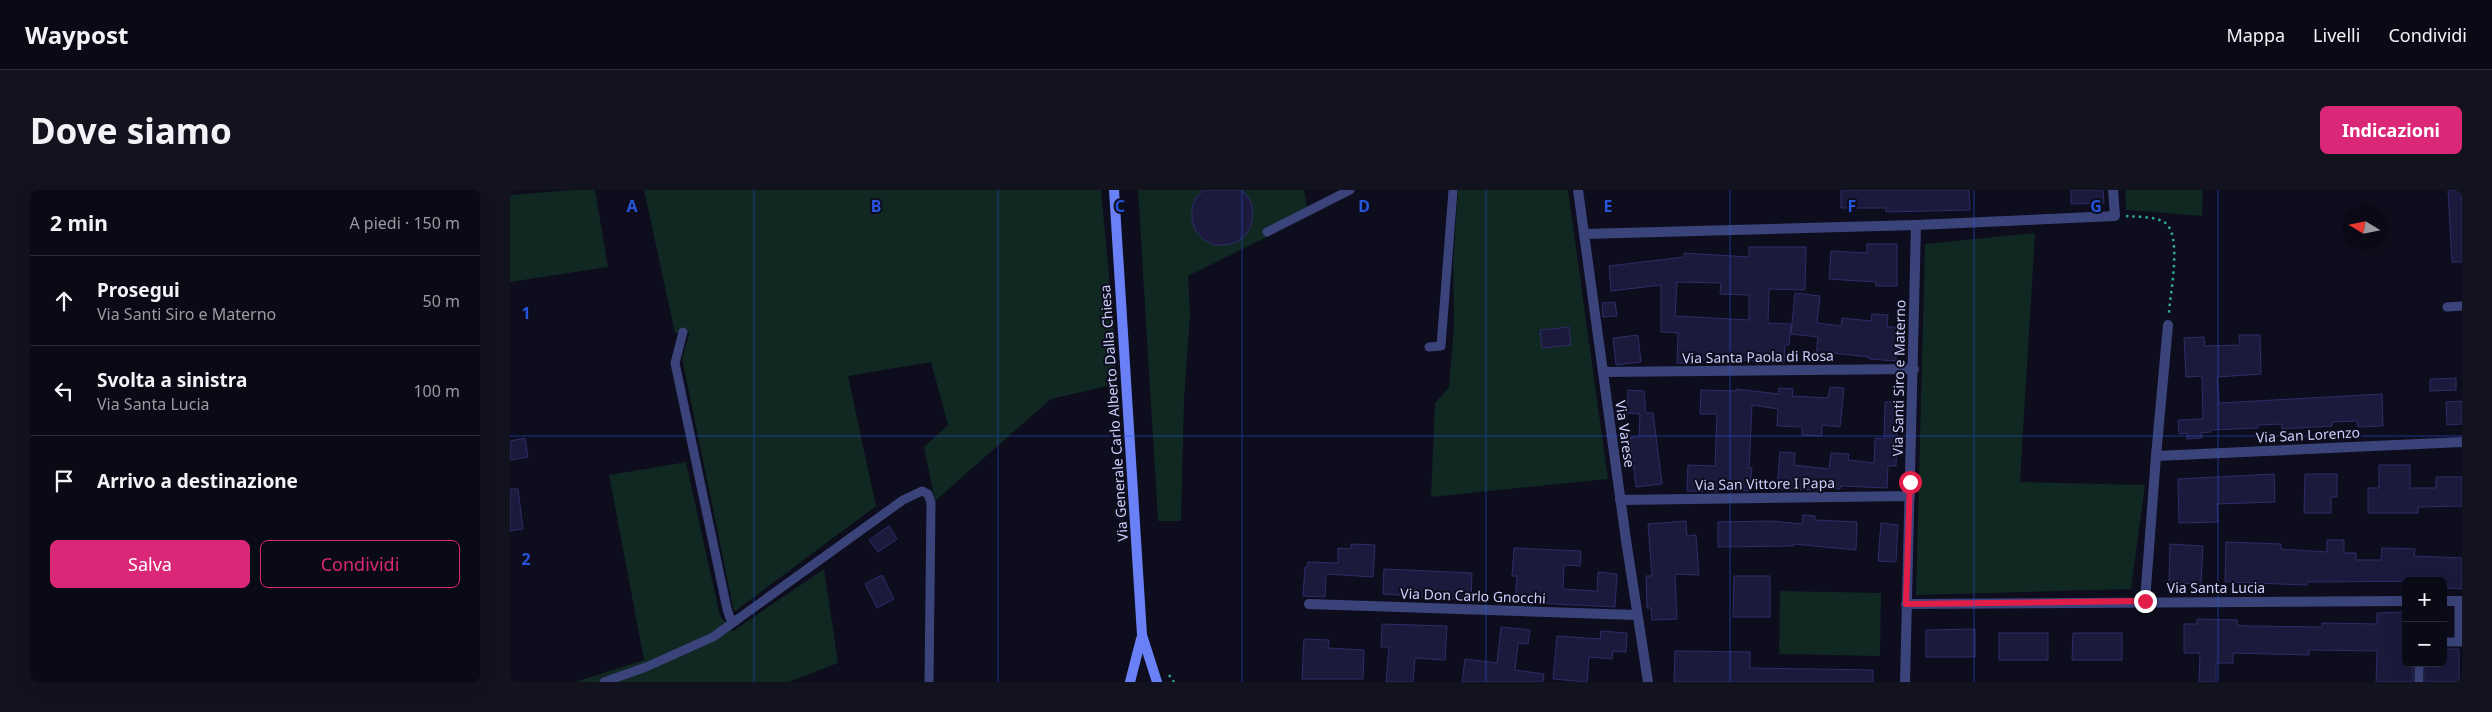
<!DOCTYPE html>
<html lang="it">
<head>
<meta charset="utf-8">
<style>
	body { margin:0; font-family:"Noto Sans",sans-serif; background:#13131f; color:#f1f3f6 }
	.controls { position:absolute; right:15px; bottom:15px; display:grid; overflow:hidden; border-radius:8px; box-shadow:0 5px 20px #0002 }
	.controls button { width:45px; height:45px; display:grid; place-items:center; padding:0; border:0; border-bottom:1px solid #2a2b35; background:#0a0a16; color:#f1f3f6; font:25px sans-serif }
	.compass { position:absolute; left:1832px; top:15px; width:45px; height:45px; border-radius:50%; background:#0a0a16; box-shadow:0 5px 20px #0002; rotate:280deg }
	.stop { position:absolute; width:15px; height:15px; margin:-11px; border:4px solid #e11d48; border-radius:50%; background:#fff }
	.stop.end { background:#e11d48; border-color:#fff; box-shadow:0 1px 5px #0008 }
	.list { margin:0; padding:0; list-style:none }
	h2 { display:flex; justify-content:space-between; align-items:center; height:65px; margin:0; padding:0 20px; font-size:21px }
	h2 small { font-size:16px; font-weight:400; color:#999aa1 }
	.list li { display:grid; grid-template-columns:32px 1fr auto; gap:15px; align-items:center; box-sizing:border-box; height:90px; padding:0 20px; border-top:1px solid #2a2b35 }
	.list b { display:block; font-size:19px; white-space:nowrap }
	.list p { margin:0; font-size:16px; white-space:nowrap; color:#999aa1 }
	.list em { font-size:16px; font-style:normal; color:#999aa1 }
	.actions { display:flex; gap:10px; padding:15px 20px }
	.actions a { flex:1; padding:11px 0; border:1px solid #db2777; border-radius:8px; text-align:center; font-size:18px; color:#db2777 }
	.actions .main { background:#db2777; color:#fff }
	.icon { flex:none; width:28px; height:28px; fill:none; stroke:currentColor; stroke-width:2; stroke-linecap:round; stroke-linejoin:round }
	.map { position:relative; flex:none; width:1952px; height:492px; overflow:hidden; border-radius:8px }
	header { display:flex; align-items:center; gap:30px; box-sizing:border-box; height:70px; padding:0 25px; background:#0a0a16; border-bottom:1px solid #2a2b35 }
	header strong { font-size:24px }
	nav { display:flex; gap:28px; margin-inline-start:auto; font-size:18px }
	.intro { display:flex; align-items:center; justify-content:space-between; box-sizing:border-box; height:120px; padding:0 30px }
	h1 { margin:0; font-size:35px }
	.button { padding:12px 22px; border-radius:8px; background:#db2777; color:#fff; font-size:18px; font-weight:700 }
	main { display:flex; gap:30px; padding:0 30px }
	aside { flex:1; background:#0a0a16; border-radius:8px; box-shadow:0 5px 20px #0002 }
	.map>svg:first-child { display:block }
	.green { fill:#102722 }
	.building { fill:#1b1a3d; stroke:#2e2d68; fill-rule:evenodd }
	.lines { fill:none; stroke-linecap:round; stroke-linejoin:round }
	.path { stroke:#34a88b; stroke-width:2.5; stroke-dasharray:2.5 4; stroke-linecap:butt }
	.lane { stroke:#3a447a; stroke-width:9 }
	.street { stroke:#3a447a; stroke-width:10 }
	.secondary { stroke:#6980f6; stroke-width:10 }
	.route { stroke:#e11d48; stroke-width:6 }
	.grid { fill:none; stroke:#2654da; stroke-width:1; stroke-opacity:0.55 }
	.labels { text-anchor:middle; stroke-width:4; stroke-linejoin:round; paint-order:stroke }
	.street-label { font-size:14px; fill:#ccd0fc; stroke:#0d0d1d }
	.grid-label { font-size:16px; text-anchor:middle; font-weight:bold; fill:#2654da; stroke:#0d0d1d; stroke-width:4; stroke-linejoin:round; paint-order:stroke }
</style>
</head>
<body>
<header>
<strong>Waypost</strong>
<nav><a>Mappa</a><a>Livelli</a><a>Condividi</a></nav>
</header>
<div class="intro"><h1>Dove siamo</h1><a class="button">Indicazioni</a></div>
<main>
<aside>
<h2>2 min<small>A piedi · 150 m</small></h2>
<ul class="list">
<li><svg class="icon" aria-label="ahead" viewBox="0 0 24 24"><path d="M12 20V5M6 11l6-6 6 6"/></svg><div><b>Prosegui</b><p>Via Santi Siro e Materno</p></div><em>50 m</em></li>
<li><svg class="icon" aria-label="left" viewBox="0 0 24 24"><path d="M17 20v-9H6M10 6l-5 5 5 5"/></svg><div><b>Svolta a sinistra</b><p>Via Santa Lucia</p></div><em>100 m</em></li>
<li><svg class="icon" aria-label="arrive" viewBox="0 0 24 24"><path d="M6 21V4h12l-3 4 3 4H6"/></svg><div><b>Arrivo a destinazione</b></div></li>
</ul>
<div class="actions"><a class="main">Salva</a><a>Condividi</a></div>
</aside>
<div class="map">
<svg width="1952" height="492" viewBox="0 0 1952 492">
	<rect width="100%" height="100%" fill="#0d0d1d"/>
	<path class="green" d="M63,0H85L98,77L0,92V5Z
		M134,0H591L604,139L606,194L541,209L425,311L414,257L438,235L421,172L338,186L366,316L224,422L172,168L180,142L165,143Z
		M628,0H794L797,17L755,40L759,46L678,86L680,125L674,209L671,331H648Z
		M948,0H1058L1098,289L921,307L925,213L939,197L944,136L943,73Z
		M1615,0H1693L1692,26L1616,20Z
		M1525,43L1510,292L1635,295L1621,399L1406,405L1415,54Z
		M176,272L210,426L223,441L314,379L328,473L279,492H65L134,470L99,285Z
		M1270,401L1371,403L1370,466L1269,464Z"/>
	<path class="building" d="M693,0H731L735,3L741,12L743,23L741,35L736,45L727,52L716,55H705L694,50L686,41L682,31V19L685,9Z
		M1331,0H1459L1460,20L1376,22V18H1331Z
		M1561,0H1593L1594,13L1561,14Z
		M1938,0H1952V72H1942Z
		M1357,54H1387V96H1366V92L1319,89L1321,61L1357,63Z
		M1239,57H1296L1295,100L1259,99L1258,133L1281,134L1279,155H1275L1274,173L1214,169V171L1186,170L1185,174L1167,173L1168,143L1151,142V95L1101,101L1099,76L1174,67V63L1239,67ZM1167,92L1211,93L1210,104L1239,105V130L1165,126Z
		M1285,103L1310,106L1307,133L1331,136L1332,128L1361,131L1362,124L1378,125L1377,137H1389L1386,171L1359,169V167L1321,163V170L1306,169L1308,147L1281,144Z
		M1105,112L1107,126L1093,127L1092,113Z
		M1059,137L1061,155L1032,158L1030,140Z
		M1128,145L1131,172L1106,175L1103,148Z
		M1729,145H1750L1751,184L1707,187L1709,213L1872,204L1873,236L1848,237L1847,231L1822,232V236L1772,239V234L1748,235V238L1701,240V242L1691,243L1692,248L1677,249V243L1669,244L1668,230L1693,229L1692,186L1676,187L1674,148L1694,147L1695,156L1730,155Z
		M1946,188V200L1920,201V189Z
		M1320,197L1334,198L1330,237L1312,235V246L1292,245V237L1267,236L1268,219L1242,215L1239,278H1242L1239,301L1207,299V302L1177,301L1178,275L1205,276L1207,224H1190L1191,200L1226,201V199L1269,204V198L1283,199L1282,206L1318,208Z
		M1118,200L1134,201L1136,223H1143L1152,294L1126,297L1120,248L1129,247L1130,224L1117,223Z
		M1952,211V234L1937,235L1936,212Z
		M1375,212H1388L1386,276H1378L1377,298L1331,296L1330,299L1309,297V300L1267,299L1270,262L1285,263L1284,275L1319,279L1321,263L1339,264L1338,270L1364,273L1365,248L1374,249Z
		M15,248L18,267L0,270V251Z
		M1869,275H1900V298H1926V287H1952V316L1908,317V323H1858V298H1869Z
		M1764,284L1765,312L1707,314L1708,332L1669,333L1668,289Z
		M1795,284H1827V307H1821V323H1794Z
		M0,299H8L13,339L0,341Z
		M1293,325L1305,326V330L1347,332L1346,360L1283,354V356L1208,357V332L1261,331L1292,334Z
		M1176,331L1177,346L1186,345L1189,385L1165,384L1167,429L1142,430L1141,418H1137L1136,386H1142L1138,334Z
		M1371,333L1388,335L1386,372L1368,371Z
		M379,336L387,349L368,362L359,350Z
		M1817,350H1834V363H1846V370H1871L1872,358L1905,359L1904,366L1952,368V399L1933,398V391L1797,392V395L1715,392L1716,352L1771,354V359L1817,362Z
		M841,354L865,355L863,387L816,384L815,407L793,406L795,377H797L798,372L828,373V358L841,359Z
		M1660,354L1693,356L1691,394L1659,393Z
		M1004,358L1071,361L1070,376L1054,375L1053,399L1087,401L1088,382L1107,384L1105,417L1005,412L1007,386H1002Z
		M874,379L962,383L961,410L873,404Z
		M372,385L384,409L367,418L355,394Z
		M1224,386H1260V427H1223Z
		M1896,422V473H1903V492H1866L1867,461L1799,460V465L1723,463V473H1706V492H1689L1690,463H1674V434H1687V429L1727,430V435L1739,436L1812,437V433L1867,434V423Z
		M872,434L937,436L935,470L905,468L903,492H876L879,457H871Z
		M991,437L1020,440L1018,454L1008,453L1005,480L1034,484L1033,492H952L955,469L987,473Z
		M1465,439V467H1416V440Z
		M1091,441L1117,443L1116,462L1103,461L1102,469L1079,467L1077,492L1043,489L1047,446L1090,449Z
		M1489,443H1538V470H1489Z
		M1563,443H1612V470H1562Z
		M794,449L819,450L818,458L854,460L853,489H792Z
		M1933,459H1949V492H1915V473H1933Z
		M1165,461L1240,462V478L1363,480V492H1164Z"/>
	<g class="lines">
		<path class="path" d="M1616,26C1628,27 1643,26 1654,32C1673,43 1660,104 1659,123
			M659,485L664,492"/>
		<path class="lane" d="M757,42L840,0
			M1937,117L1952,116
			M173,142L165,173L217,419L220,428L226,431
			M919,157L931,156L943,0
			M1949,411V452
			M1933,452H1952
			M94,492L136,477L203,447L393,310L412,301L418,304L421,313L419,492
			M1909,492V473"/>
		<path class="street" d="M1068,0L1116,350L1138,492
			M1074,44L1406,35L1605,26L1603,0
			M1093,182L1404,179
			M1646,266L1658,135
			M1110,310L1400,306
			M1635,411L1646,266L1952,252
			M1933,411H1952
			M799,414L1126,425
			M1396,414L1896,411
			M1395,492L1406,35"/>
		<path class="secondary" d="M604,0L632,445L647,492
			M620,492L631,449"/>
	</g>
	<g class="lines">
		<path class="route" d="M1400,292L1396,414L1635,411"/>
	</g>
	<path class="grid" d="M244,0V492M488,0V492M732,0V492M976,0V492M1220,0V492M1464,0V492M1708,0V492M0,246H1952"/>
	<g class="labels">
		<g class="street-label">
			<text transform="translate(1248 167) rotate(-1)" y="5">Via Santa Paola di Rosa</text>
			<text transform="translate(1389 188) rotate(-89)" y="5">Via Santi Siro e Materno</text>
			<text transform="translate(604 223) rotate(-94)" y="5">Via Generale Carlo Alberto Dalla Chiesa</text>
			<text transform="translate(1115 244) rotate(82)" y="5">Via Varese</text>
			<text transform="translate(1798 245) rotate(-3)" y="5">Via San Lorenzo</text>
			<text transform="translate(1255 294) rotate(-1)" y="5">Via San Vittore I Papa</text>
			<text x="1706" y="403">Via Santa Lucia</text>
			<text transform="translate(963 406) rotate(2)" y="5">Via Don Carlo Gnocchi</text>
		</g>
	</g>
	<g class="grid-label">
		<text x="122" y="22">A</text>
		<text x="366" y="22">B</text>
		<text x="610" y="22">C</text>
		<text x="854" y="22">D</text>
		<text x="1098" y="22">E</text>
		<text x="1342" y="22">F</text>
		<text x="1586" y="22">G</text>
		<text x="16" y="129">1</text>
		<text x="16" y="375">2</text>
	</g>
</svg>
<div class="controls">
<button>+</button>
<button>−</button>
</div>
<svg class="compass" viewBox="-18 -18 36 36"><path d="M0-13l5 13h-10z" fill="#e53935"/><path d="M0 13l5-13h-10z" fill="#999aa1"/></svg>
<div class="stop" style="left:1400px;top:292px"></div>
<div class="stop end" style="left:1635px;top:411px"></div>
</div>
</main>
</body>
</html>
